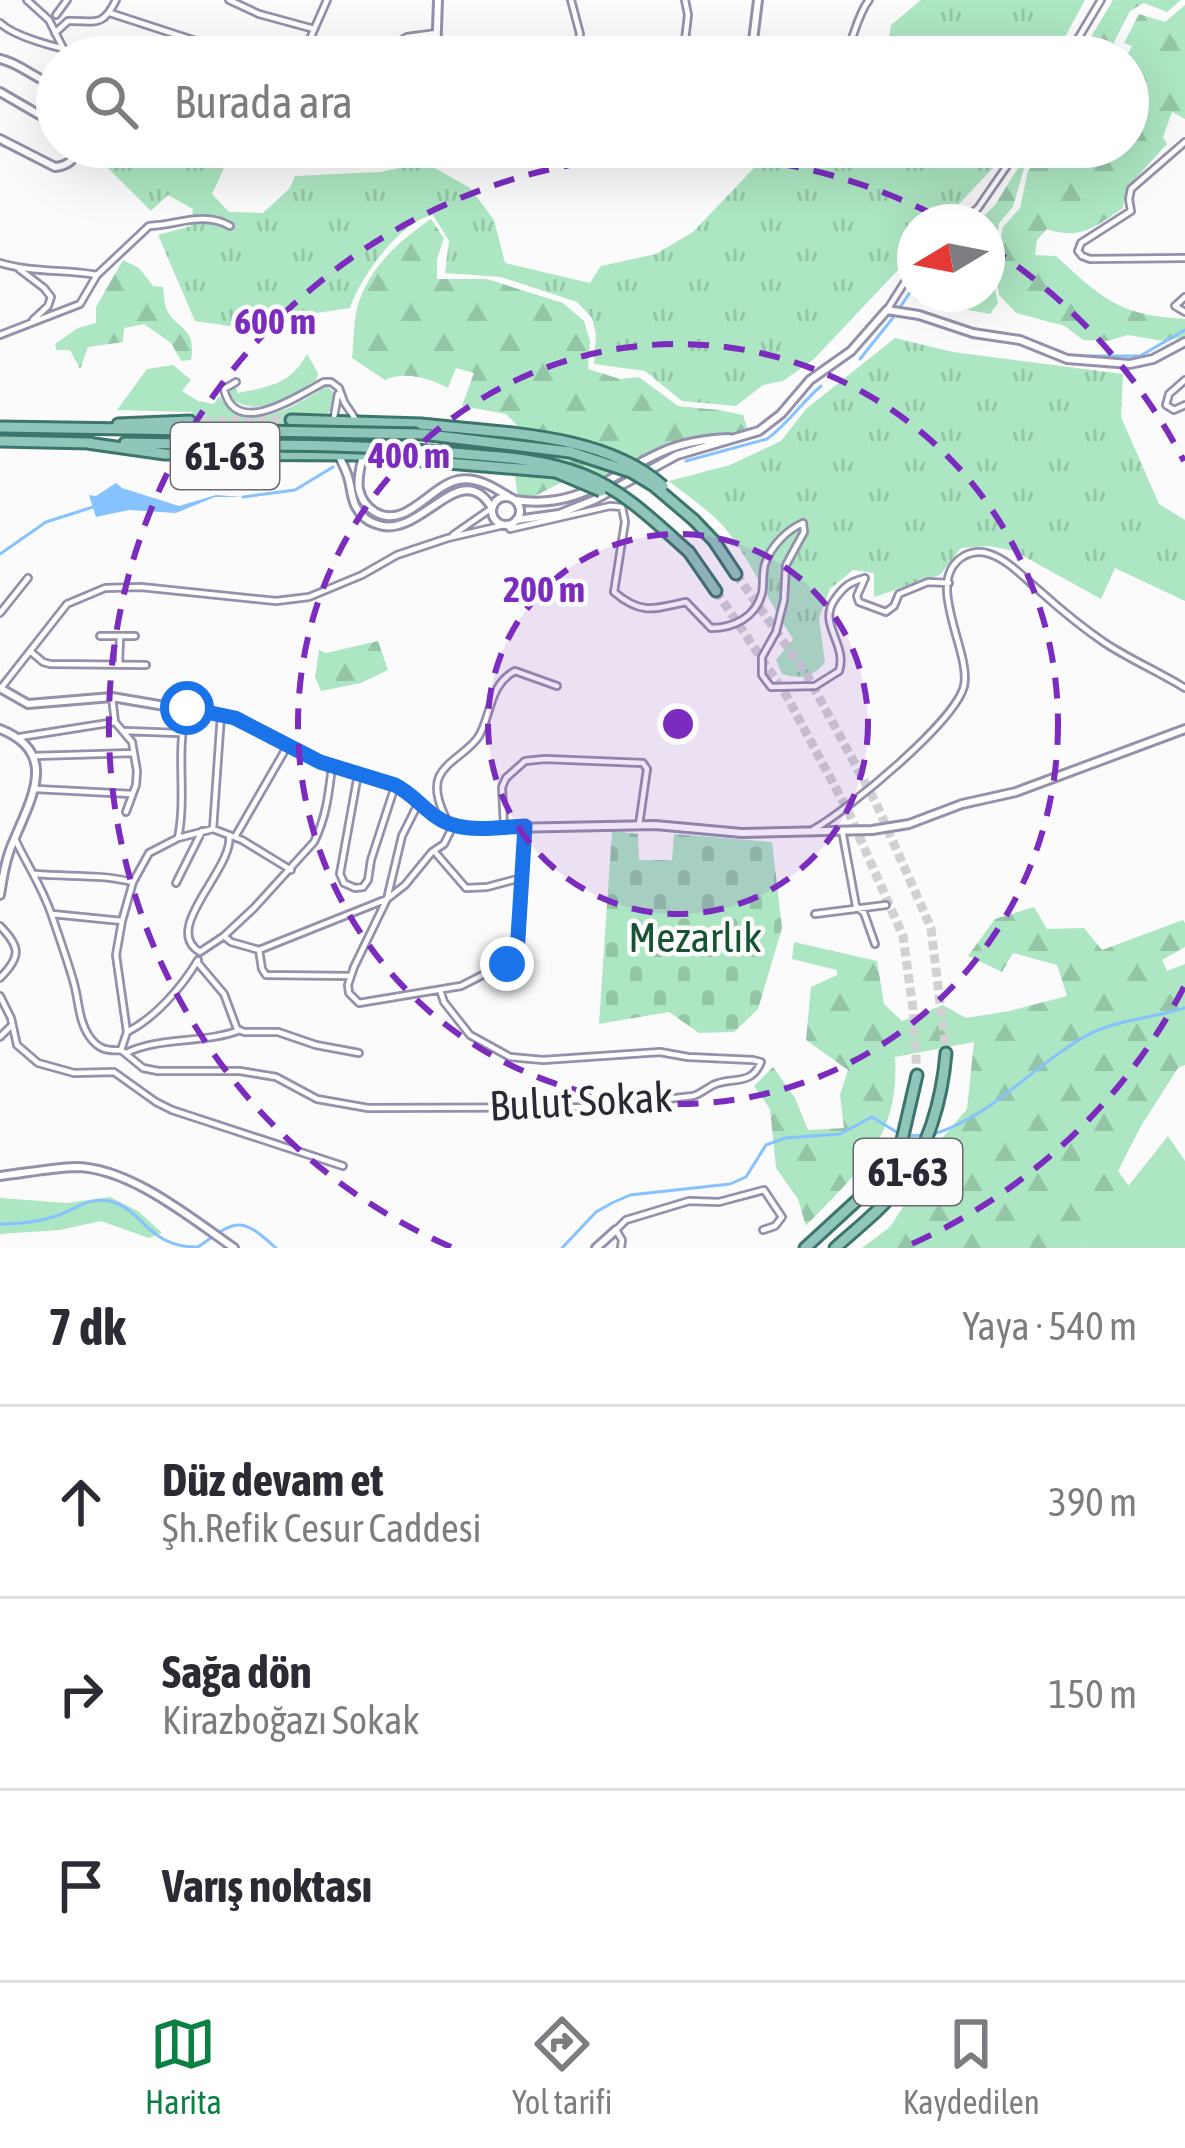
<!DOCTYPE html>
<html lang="tr">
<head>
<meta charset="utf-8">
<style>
	body { margin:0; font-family:"Asap Condensed",sans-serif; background:#f7f7f7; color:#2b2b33 }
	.compass { position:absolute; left:897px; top:204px; width:108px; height:108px; border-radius:50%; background:#fff; box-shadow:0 12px 48px #0002; rotate:260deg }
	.stop { position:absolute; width:36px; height:36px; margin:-27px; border:9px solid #1a73e8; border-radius:50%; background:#fff }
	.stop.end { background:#1a73e8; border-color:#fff; box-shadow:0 3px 12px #0008 }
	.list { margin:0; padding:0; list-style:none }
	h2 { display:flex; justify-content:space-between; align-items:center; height:156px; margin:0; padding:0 48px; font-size:51px }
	h2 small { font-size:39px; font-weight:400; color:#7c7c81 }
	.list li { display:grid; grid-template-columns:78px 1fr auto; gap:36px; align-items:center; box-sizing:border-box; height:192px; padding:0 48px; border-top:3px solid #e1e1e2 }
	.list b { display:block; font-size:45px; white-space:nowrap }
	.list p { margin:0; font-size:39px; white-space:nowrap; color:#7c7c81 }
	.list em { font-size:39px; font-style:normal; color:#7c7c81 }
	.icon { flex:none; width:66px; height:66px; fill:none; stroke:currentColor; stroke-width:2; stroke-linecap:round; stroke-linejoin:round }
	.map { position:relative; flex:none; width:1185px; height:1248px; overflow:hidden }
	.search { position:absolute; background:#fff; box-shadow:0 12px 48px #0002; left:36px; right:36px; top:36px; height:132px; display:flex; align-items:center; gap:30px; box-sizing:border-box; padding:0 42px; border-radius:66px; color:#7c7c81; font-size:45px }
	.sheet { height:732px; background:#fff }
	nav { display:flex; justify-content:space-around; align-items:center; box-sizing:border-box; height:168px; border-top:3px solid #e1e1e2; background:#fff; font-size:33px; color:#7c7c81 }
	nav a { display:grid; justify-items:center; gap:6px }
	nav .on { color:#0b8043 }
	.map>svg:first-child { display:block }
	.grass { fill:url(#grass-tufts) }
	.forest { fill:url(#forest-firs) }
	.cemetery { fill:url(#cemetery-stones) }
	.park { fill:#ade6c2 }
	.water { fill:#86c2fe }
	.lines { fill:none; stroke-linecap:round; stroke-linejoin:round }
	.stream { stroke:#86c2fe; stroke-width:3 }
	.primary-tunnel { stroke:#d1d1d3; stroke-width:9; stroke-dasharray:9 4.5; stroke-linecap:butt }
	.minor-casing { stroke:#9590ab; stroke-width:10 }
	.tertiary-casing { stroke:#9590ab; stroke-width:12 }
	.primary-casing { stroke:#3c756c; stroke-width:15 }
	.minor { stroke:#fff; stroke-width:4.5 }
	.tertiary { stroke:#fff; stroke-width:6 }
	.primary { stroke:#90c5b9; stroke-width:9 }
	.primary-bridge-casing { stroke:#3c756c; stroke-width:15; stroke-linecap:butt }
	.primary-bridge { stroke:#90c5b9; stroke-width:9 }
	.route { stroke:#1a73e8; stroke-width:15 }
	.ring { fill:none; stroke:#7b2cbf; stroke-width:6; stroke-dasharray:21 15 }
	.labels { text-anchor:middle; stroke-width:9; stroke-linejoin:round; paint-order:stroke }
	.shield { fill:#fbfbfb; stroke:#69676f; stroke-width:3 }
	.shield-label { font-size:39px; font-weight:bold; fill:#2a2833 }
	.park-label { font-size:42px; fill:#155333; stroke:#fbfbfb }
	.street-label { font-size:42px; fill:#2a2833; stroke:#fbfbfb }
	.centre { fill:#7b2cbf; stroke:#fbfbfb; stroke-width:6 }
	.ring-label { font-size:36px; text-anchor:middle; font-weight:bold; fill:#7b2cbf; stroke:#fbfbfb; stroke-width:9; stroke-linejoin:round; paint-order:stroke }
</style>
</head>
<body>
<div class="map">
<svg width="1185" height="1248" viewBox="0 0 1185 1248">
	<defs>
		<pattern id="grass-tufts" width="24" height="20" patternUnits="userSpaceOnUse" patternTransform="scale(3)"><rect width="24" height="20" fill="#ade6c2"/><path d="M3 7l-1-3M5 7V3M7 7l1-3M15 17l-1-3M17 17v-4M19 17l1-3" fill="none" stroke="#95c5a7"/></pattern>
		<pattern id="forest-firs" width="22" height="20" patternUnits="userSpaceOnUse" patternTransform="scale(3)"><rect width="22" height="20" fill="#ade6c2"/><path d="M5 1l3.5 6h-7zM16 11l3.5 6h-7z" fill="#95c5a7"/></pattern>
		<pattern id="cemetery-stones" width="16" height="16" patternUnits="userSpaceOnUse" patternTransform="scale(3)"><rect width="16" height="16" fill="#ade6c2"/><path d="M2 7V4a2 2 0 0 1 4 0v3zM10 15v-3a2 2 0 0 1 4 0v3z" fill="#95c5a7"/></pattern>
	</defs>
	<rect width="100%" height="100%" fill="#fbfbfb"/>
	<path class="grass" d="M921,0H1085L1054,57H886L891,25Z
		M93,147H194L225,166L212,194L229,212L263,213L290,188L295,176L380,172L414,165L417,158L470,188L494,220L505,263L590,283L601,266L656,254L693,232L753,169L757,147H1004L993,168L942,222H915V252L814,359L783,381L763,385L736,406L682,401L645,371L594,364L596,335L592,318L577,302L501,277L445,273L449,241L433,215C401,220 359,279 350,308L229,326L195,321L158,235L191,226L193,209L168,195L151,211L92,152Z
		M895,338L953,352L1123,374L1121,417L1159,504L1185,520V601L1115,568L1101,599L1014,551L990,546L961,548L940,575L874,597V573L853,570L830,589L819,618L825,662C813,678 800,679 782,674L776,660L793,639C770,604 753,565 728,532C713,512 688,497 669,481L730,465L781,441L806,409Z"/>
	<path class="forest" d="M1113,0H1181L1167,12L1144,3L1130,11L1114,42L1121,52L1118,57H1079Z
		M1185,5V119L1172,112L1163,137L1167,144L1127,188L1123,208C1096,226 1080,241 1047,229L1037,240L1035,255L1056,256C1103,299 1118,315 1185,319V337L1164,341L1128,335L1107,341L1083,340L1065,326L1016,313L999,295L995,269L1003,227L1020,208L1028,171L1047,147H1128L1126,57L1132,46L1124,43L1139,14L1165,22Z
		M1031,147H1041L1024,168L1013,207L999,223L991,271L998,303L990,314L915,300L918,294H987V222H978L995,205Z
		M431,219L444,238L437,259V279H487L563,303L584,321L590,341L588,369L620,379L639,377L678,406L719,410L743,415L748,430L633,462L608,483L566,480L531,498L518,499L512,454L517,425L506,414L462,406L474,373L456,368L448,388C429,378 404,371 385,380L352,358C354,342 353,324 357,309C367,269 399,241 431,219Z
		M123,260L139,268L153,286L163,287C164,294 164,301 166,308C175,330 197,325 191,360L181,361L171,343L144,324L124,328L123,342L88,347L80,369L70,350H57L55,344L78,328L96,323V307Z
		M378,641L388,670L361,683L321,691L315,677L319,650L326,653Z
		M1034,907L1047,929L1084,928L1102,950L1183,920L1185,923V947L1162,960L1167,971L1185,964V1065L1178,1068L1141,1126L1118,1171L1129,1186L1079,1248H862L890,1227L914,1190L943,1137L967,1109L974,1042L895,1057C900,1139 857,1172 806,1226L798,1199L776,1168L770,1109L754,1086L773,1067L795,1098L808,1130L844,1128L840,1095L848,1070L806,1040L811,987L837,975V970L792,959L794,942L877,961L884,1004L902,1021L943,1005L966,1018L1009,1011L1067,996L1057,965L1013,953L1002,972L968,956L995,919Z"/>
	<path class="cemetery" d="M612,831L638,834L639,860H672L674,834L772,842L782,928L758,1009L734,1032L699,1033L669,1012L599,1024Z"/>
	<path class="park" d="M307,354L318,373L317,379C291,397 258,420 229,397V392L236,387L238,393C270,386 290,385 307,354Z
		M173,365L191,380L182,391L198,401L214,404L219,396C244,439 297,405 327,386L333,392L332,408L328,413L286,414L285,425L193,424L192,412L117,410L147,369Z
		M1168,1136L1185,1161V1248H1079Z
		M110,1197L138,1211L162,1233L149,1238L101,1221L60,1230L0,1234V1198L67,1203Z"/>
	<path class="water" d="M116,483L122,488L179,506L216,495L243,497H215L176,513L129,510L96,517L89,495L96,496Z"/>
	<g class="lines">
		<path class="stream" d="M1070,356H1140L1185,330
			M860,359L892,319L915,285
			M686,461L767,439C787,425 802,402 821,386
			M243,497L295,490L333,467
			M0,554L46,522L93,507
			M934,1134C994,1115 1031,1067 1084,1037C1113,1020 1153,1018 1185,1008
			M0,1224C18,1224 39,1222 56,1216C75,1210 87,1197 109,1201C143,1208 147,1248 198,1247C236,1220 240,1215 276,1248
			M562,1248L596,1212L612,1203L630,1195L730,1184L746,1177L766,1145L785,1138L840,1134L872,1117L903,1136L924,1135"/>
		<path class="primary-tunnel" d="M190,421L291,420
			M736,574L807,675L876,803L931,928L946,1053
			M716,591L786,695L848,811L903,936L913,1009L917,1075"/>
		<defs>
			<path id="minor" d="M27,0L49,20L63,48
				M229,0L259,14L314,29
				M571,0L580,34L576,57
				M110,13L245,57
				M56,15L67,0
				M0,23C18,40 75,52 101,57
				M55,33L68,21C94,20 102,29 116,0
				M302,57L327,0
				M375,57L407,37L437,33
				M683,57L688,15L685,0
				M844,57C854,39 857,15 869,0
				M1067,57L1101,0
				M1185,142L1131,189L1129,199L1131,211L1081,243L1078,251L1082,256L1090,259L1185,258
				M962,222L978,208L1020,147
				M0,263C33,273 65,269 97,275
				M19,269L44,288L51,297L48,306L33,320
				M1185,297L1175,306L1185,312
				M887,310L915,266
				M0,335L80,304L97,275L149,226C177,225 204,211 230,226
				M1185,380L1169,394L1166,405L1174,410L1185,405
				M236,382L224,389C235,440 299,395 324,382H331L339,388
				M339,388L344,402L356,420
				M334,417L338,394
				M803,523L804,532L786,565L784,600L776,632L762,657V675L771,687L815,686L839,671C848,644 817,624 835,599C844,586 850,582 865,578L857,596L859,602L886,612L894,606L899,594L928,582L949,583
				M508,525L510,529L610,506L622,507L625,522L614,592C641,615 654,609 686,602L711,628C734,628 756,617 762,593C764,584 762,574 765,564C771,546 787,530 803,523
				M453,535L492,508
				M0,613L28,578
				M100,636H135
				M30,651L43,662L50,664L146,665
				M119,664L120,636
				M1,688L67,604L105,588L141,587L276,601L309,597L362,575L397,555L448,538L504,525
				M112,697L115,722L132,742L137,771L136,785L126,812
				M125,731L179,733
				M20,737L115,722
				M34,756L134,753
				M358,774L340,874L344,883L355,888L363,887L368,880L371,860L395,786
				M36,789L132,794
				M419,802L402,836L387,899L354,967L348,985L349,993L359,1003L461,986L514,959L525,826
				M448,823C442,810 433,792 439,777C447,760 469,752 479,736C492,713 489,685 515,671L557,686
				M504,826L502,787L506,778L525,761L545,759L643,763L647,769L639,825
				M213,829L221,715
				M814,829C848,810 955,722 964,686C972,652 922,580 964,556C972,552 982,551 990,554C1010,561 1025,579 1041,592C1061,610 1083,628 1105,643C1131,660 1159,672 1185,688
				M842,830L856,906L864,913L875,944
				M229,835C235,868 160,929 200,952L224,936L254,908L314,842C326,818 329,793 332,766
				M235,837L288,745
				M178,838C187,795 175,751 187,708
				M15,839C28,867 42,886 52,916C59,937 67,959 73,980C79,999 78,1020 89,1036C98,1049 106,1051 121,1050L127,1032L116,955L122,921L133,882L149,853L178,838L213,829L242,840L291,870
				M434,851L466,888L487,887L521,878
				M36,874C68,877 101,874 132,882
				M176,883L202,831
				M52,914L122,921
				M815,914L886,905
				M0,926C20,947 22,956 0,978
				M224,936L231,942L259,950L387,899L405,885L432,852L444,844L453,826
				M259,950L262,969L266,975L351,976
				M197,962L224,994L237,1029L244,1032H278L316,1045L359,1053
				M0,996L11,1018L17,1045L38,1063L74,1073L114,1072L156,1102L172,1110L343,1166
				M127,1032C155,1018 182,987 198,960
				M0,1037L11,1026
				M121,1050L143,1068L158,1071H240L276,1077L317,1099L368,1108L598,1107L693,1096C700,1094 706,1089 713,1085C732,1076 751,1087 761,1062L753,1060L688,1057L660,1052L543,1060L510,1057L470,1035L444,1002L440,990
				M126,1053C161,1036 204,1044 240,1030
				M621,1248L622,1240L616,1230L626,1220L689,1201L719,1202L764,1190L782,1217L775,1226L763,1230"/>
			<path id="tertiary" d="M436,57L438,0
				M751,57L758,0
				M0,59C20,63 36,80 57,86
				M0,92L57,125
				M0,139L55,167C66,166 77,160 77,147
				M236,147C269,155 352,165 384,157C392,155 395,152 401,147
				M331,432C333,450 343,460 348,477C351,486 351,496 355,505C359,513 366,521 376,524C420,542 460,454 492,508
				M365,434C367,453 356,470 359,489C361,499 367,507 375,512C406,530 430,486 458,480C477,476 495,488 511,498
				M492 511a14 14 0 1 1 28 0a14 14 0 1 1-28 0Z
				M515,500C579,510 609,475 664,451C685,442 706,439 729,438
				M516,520L559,514L594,500L677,455L759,431L781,414L810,380L851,351L887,310L919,315L973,333L1020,340L1067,359L1130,364L1153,359L1185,342
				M0,688L28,704L112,697L235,718L320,762L405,790L438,819L466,829L655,825L742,833L872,830L909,824L962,804L1016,792L1185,729
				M0,729C59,752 32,797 14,840C6,857 3,876 0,895
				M0,1176C25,1173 51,1168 75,1167C129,1167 191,1218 234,1248
				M596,1248L616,1230"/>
			<path id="primary" d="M291,420L421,424
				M118,424L190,421
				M0,427L263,431
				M0,441L91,443
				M87,443L165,454L364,455L424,461
				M125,443L250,445
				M694,520L714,541L736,574
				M689,552L716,591
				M805,1248L877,1182L902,1140L917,1075
				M835,1248C856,1229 881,1210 898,1188C928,1151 942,1100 946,1053"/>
		</defs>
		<use href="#minor" class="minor-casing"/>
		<use href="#tertiary" class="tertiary-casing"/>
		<use href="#primary" class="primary-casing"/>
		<use href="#minor" class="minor"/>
		<use href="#tertiary" class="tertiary"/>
		<use href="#primary" class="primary"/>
		<defs>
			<path id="primary-bridge" d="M421,424C497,433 603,432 663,486
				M263,431L421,434L570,452L631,472L654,486L694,520
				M250,445C322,445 393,447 465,454C504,457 547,460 584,475C625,491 657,524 689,552
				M424,461L556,472L601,491"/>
		</defs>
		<use href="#primary-bridge" class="primary-bridge-casing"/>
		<use href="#primary-bridge" class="primary-bridge"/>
	</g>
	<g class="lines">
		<path class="route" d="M187,708L235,718L320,762L395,785C411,793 421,806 435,816C460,835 496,827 525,826L517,954L507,964"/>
	</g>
	<circle cx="678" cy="724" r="190" fill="#7b2cbf" fill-opacity=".12"/>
	<g class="ring">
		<circle cx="678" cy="724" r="190"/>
		<circle cx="678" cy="724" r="380"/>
		<path d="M1184 987A570 570 0 0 1 905 1247M451 1247A570 570 0 1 1 946 221M988 246A570 570 0 0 1 1184 461"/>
	</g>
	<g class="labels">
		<g class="shield">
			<rect x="171" y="423" width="108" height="66" rx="9"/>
			<rect x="854" y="1139" width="108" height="66" rx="9"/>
		</g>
		<g class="shield-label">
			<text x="225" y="470">61-63</text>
			<text x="908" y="1186">61-63</text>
		</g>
		<g class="park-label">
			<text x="695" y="952">Mezarlık</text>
		</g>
		<g class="street-label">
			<text transform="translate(581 1101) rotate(-3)" y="15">Bulut Sokak</text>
		</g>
	</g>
	<circle cx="678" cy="724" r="18" class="centre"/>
	<g class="ring-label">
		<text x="275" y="334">600 m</text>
		<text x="409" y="468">400 m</text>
		<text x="544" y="602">200 m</text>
	</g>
</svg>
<svg class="compass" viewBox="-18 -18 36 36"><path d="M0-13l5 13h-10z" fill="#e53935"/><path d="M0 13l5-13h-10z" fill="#7c7c81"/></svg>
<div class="stop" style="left:187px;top:708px"></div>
<div class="stop end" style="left:507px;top:964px"></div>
<div class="search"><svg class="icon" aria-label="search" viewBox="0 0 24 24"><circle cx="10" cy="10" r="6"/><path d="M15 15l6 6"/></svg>Burada ara</div>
</div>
<section class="sheet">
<h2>7 dk<small>Yaya · 540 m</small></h2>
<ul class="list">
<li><svg class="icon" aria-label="ahead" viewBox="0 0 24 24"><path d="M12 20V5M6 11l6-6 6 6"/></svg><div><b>Düz devam et</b><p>Şh.Refik Cesur Caddesi</p></div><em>390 m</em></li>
<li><svg class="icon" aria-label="right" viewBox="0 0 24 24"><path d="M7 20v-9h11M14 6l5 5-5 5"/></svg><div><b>Sağa dön</b><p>Kirazboğazı Sokak</p></div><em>150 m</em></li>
<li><svg class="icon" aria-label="arrive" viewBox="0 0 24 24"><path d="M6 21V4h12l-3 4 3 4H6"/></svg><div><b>Varış noktası</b></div></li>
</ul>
</section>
<nav>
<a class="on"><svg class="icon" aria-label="map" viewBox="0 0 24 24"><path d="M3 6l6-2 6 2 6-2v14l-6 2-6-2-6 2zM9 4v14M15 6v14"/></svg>Harita</a>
<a><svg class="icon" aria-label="directions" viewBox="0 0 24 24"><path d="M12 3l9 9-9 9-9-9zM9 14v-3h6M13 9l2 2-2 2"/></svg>Yol tarifi</a>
<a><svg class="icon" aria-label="saved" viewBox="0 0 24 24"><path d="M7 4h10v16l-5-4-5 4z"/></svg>Kaydedilen</a>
</nav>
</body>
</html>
